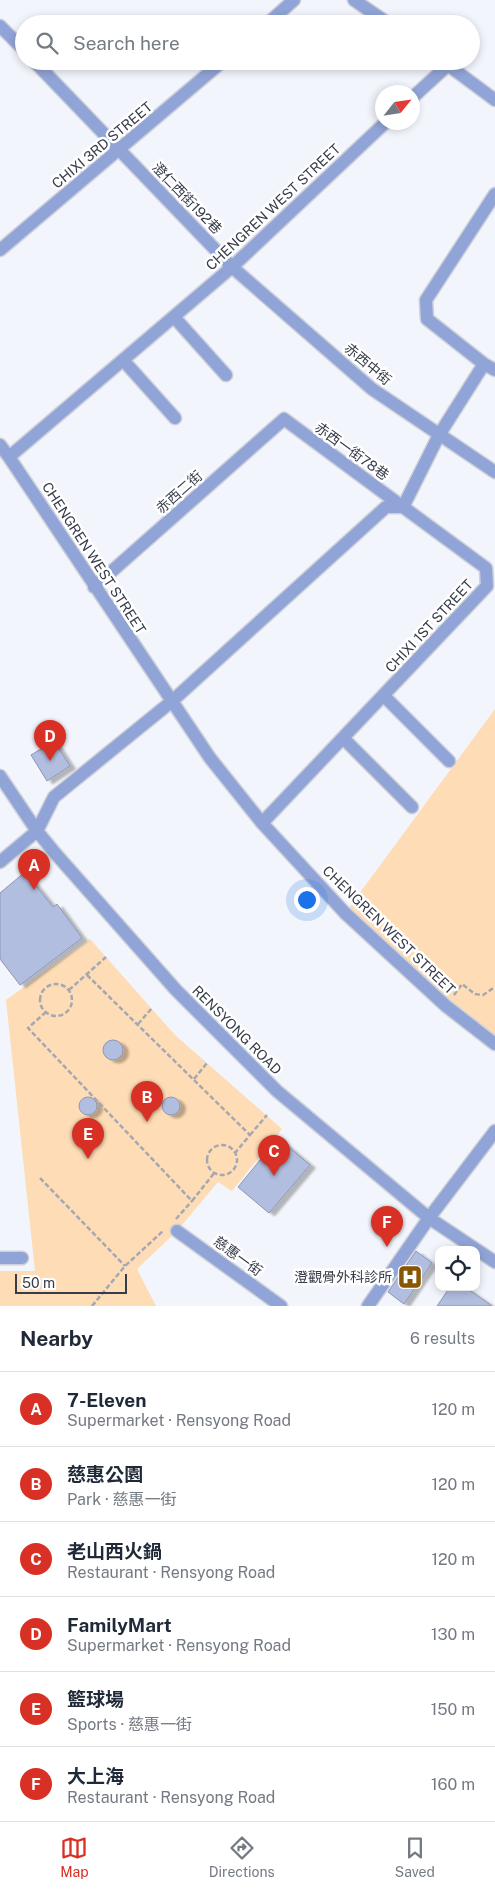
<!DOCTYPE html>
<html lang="en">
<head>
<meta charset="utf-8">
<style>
	body { margin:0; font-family:"Public Sans","Noto Sans TC",sans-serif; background:#f2f2f3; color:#1f2937 }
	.controls { position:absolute; right:15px; bottom:15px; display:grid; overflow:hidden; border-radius:10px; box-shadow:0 2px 8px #0003 }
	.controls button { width:45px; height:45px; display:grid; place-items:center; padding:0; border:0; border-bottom:1px solid #e0e1e3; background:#fff; color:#1f2937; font:25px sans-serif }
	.compass { position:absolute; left:375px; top:85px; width:45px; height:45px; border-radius:50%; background:#fff; box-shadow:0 2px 8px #0003; rotate:60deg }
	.scale { position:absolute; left:15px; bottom:12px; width:112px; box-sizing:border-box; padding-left:5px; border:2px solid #373c4a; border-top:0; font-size:14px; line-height:18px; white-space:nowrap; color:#373c4a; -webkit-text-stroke:4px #fff; paint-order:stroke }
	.you { position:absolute; left:306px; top:899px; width:18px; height:18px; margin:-12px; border:4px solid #fff; border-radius:50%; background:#1a73e8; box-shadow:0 0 0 8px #1a73e833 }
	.badge { display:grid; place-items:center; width:32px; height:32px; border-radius:50%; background:#d93025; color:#fff; font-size:16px; font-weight:700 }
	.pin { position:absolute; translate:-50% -41px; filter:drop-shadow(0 1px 2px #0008) }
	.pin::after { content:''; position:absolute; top:26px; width:18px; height:15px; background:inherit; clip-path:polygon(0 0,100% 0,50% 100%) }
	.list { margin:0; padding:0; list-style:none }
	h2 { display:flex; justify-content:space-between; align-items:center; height:65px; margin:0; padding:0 20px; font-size:21px }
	h2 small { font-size:16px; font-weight:400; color:#747a83 }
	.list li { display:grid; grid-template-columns:32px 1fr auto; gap:15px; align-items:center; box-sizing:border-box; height:75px; padding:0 20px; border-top:1px solid #e0e1e3 }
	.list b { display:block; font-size:19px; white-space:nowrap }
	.list p { margin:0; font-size:16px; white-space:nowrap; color:#747a83 }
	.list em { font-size:16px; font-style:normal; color:#747a83 }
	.icon { flex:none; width:28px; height:28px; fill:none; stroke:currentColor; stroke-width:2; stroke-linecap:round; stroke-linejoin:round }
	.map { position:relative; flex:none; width:495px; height:1306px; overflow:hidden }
	.search { position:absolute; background:#fff; box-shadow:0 2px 8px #0003; left:15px; right:15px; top:15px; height:55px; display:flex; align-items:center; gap:12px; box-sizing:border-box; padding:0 18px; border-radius:28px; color:#747a83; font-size:19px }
	.sheet { height:515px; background:#fff }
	nav { display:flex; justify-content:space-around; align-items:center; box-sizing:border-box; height:70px; border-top:1px solid #e0e1e3; background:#fff; font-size:14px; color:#747a83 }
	nav a { display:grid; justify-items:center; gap:2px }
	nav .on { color:#d93025 }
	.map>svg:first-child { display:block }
	.green { fill:#fedcb5 }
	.building { fill:#b2bedf; stroke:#8b97b6; filter:url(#shadow) }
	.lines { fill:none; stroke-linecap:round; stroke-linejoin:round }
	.minor-casing { stroke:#cdd0d8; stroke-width:15 }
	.path { stroke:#a4a8b2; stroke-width:2.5; stroke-dasharray:5 2.5; stroke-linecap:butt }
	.minor { stroke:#91a4d7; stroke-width:12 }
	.labels { text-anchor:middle; stroke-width:5; stroke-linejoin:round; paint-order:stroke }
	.street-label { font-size:14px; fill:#373c4a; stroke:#fff }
	.poi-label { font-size:14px; fill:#373c4a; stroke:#fff; text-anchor:end }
</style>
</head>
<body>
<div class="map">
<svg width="495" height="1306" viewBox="0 0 495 1306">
	<defs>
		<filter id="shadow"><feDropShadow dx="5.5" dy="3" stdDeviation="1" flood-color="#0004"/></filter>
	</defs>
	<rect width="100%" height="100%" fill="#f3f5fc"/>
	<path class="green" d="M495,709V1044L345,913Z
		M90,939L175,1035L282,1129L232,1191L218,1182L177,1231L137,1269L156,1306H0V1271H35L6,1000Z"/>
	<path class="building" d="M54,741L70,766L47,781L31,755Z
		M25,872L53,907L57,904L82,938L20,985L0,959V893Z
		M103 1050a10 10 0 1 1 20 0a10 10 0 1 1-20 0Z
		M79 1106a9 9 0 1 1 18 0a9 9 0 1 1-18 0Z
		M162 1106a9 9 0 1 1 18 0a9 9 0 1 1-18 0Z
		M278,1138L310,1165L269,1213L238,1187Z
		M416,1251L432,1263L404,1304L388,1292Z
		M450,1287H465L492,1306H437Z"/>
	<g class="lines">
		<defs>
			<path id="minor" d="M354,0L389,24
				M267,24L294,0
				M0,26L24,50
				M34,61L232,267L372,389L495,472
				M412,98L448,65L495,100
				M386,122L232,267L9,457L210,758L262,823L345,913L446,1006L495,1044
				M495,194L426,300L427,319L484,364L495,370
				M0,250L223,61
				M174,317L226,375
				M123,360L175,418
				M0,445L9,457
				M94,587L284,419L403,507L439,435L484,364
				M384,696L449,761
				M344,739L412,807
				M0,776L37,831L55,853L176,990L277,1091L429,1218L495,1262
				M0,862L37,831L54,797L171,702L386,507H403L486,568L487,586L262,823
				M177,1231L281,1306
				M0,1258H22
				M368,1306L429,1218L495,1131"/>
		</defs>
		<use href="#minor" class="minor-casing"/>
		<path class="path" d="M87,975L250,1135L235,1153
			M40 1000a16 16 0 1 1 32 0a16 16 0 1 1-32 0Z
			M69,990L106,957
			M454,995L462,984L475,994L483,995L495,987
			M46,1012L28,1028L192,1201L215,1172
			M138,1024L152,1008
			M194,1079L207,1063
			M250,1135L267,1115
			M207 1160a15 15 0 1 1 30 0a15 15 0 1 1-30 0Z
			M40,1178L125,1266
			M176,1219L192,1201
			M92,1306L125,1266L163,1231"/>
		<use href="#minor" class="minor"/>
	</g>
	<defs>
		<symbol id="hospital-square" viewBox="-11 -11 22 22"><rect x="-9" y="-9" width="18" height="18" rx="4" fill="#850" stroke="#fff"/><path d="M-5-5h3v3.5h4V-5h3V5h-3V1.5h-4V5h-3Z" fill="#fff"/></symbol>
	</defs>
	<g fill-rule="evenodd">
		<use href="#hospital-square" x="396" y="1263" width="28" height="28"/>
	</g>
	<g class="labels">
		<g class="street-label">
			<text transform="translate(102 145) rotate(-40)" y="5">CHIXI 3RD STREET</text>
			<text transform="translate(187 198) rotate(46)" y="5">澄仁西街192巷</text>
			<text transform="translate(273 207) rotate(-43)" y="5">CHENGREN WEST STREET</text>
			<text transform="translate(368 364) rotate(40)" y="5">赤西中街</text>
			<text transform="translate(352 451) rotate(36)" y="5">赤西一街78巷</text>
			<text transform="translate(179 492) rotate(-41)" y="5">赤西二街</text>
			<text transform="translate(94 558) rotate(57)" y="5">CHENGREN WEST STREET</text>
			<text transform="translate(429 626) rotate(-47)" y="5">CHIXI 1ST STREET</text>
			<text transform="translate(389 930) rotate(44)" y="5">CHENGREN WEST STREET</text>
			<text transform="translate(237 1030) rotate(45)" y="5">RENSYONG ROAD</text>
			<text transform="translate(238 1256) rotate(36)" y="5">慈惠一街</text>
		</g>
		<g class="poi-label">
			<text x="392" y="1282">澄觀骨外科診所</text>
		</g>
	</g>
</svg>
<div class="controls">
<button><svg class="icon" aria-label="locate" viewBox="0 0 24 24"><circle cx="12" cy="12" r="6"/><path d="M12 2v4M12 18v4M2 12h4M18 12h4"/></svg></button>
</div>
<svg class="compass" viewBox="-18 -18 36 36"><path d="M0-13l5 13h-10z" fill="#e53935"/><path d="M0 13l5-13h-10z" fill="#747a83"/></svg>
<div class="scale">50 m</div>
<div class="you"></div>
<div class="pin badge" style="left:34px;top:890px">A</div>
<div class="pin badge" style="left:147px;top:1122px">B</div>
<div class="pin badge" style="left:274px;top:1176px">C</div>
<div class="pin badge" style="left:50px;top:761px">D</div>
<div class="pin badge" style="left:88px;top:1159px">E</div>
<div class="pin badge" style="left:387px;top:1247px">F</div>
<div class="search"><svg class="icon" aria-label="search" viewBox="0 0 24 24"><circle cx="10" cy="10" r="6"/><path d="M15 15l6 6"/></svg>Search here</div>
</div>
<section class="sheet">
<h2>Nearby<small>6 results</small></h2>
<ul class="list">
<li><span class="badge">A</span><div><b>7-Eleven</b><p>Supermarket · Rensyong Road</p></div><em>120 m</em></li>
<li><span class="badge">B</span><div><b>慈惠公園</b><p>Park · 慈惠一街</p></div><em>120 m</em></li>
<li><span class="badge">C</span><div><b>老山西火鍋</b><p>Restaurant · Rensyong Road</p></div><em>120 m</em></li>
<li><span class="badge">D</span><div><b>FamilyMart</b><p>Supermarket · Rensyong Road</p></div><em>130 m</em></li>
<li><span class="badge">E</span><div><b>籃球場</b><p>Sports · 慈惠一街</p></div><em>150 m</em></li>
<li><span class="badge">F</span><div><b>大上海</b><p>Restaurant · Rensyong Road</p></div><em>160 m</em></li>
</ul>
</section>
<nav>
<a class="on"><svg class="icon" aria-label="map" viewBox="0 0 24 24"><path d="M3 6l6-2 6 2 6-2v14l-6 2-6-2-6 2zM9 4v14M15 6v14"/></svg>Map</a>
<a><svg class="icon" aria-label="directions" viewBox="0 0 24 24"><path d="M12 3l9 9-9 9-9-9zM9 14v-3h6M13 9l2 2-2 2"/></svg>Directions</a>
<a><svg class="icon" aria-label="saved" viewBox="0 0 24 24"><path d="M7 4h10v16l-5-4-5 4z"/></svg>Saved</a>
</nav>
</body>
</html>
